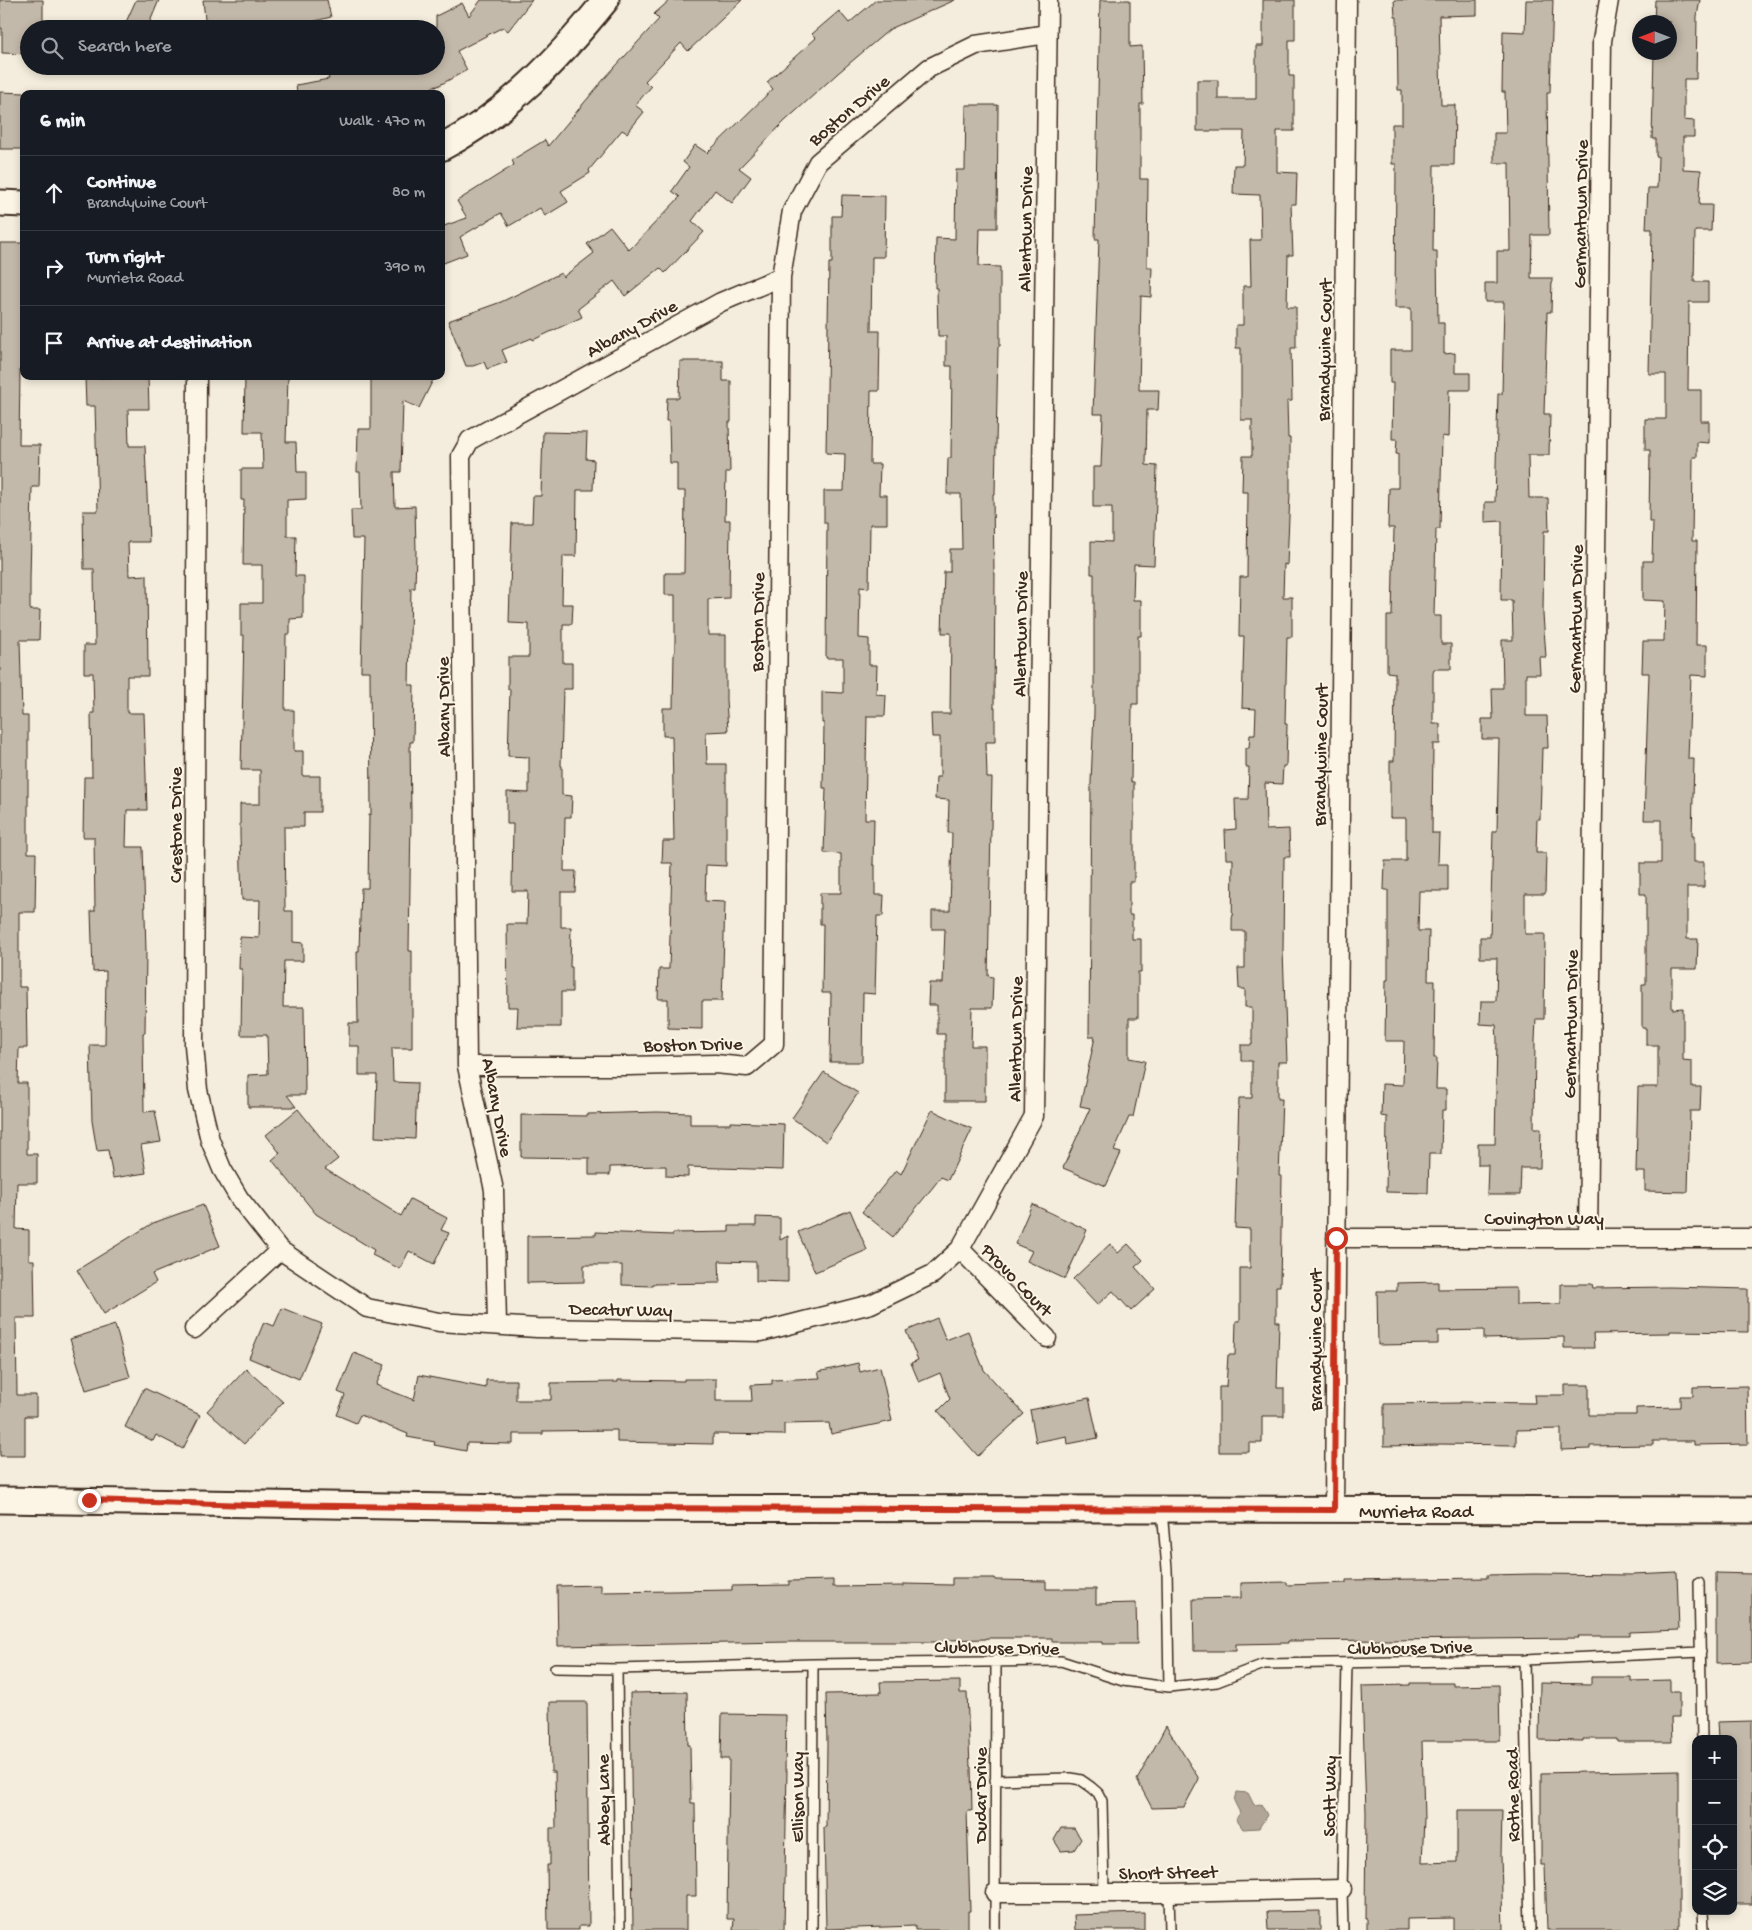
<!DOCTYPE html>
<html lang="en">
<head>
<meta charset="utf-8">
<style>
	body { margin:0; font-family:"Gochi Hand",sans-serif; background:#242831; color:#f1f3f6 }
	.controls { position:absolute; right:15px; bottom:15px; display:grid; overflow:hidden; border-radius:10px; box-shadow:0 2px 8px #0003 }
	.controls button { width:45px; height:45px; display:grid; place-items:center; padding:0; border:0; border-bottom:1px solid #363941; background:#171b24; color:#f1f3f6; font:25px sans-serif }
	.compass { position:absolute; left:1632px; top:15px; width:45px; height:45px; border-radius:50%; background:#171b24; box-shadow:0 2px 8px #0003; rotate:270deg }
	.stop { position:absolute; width:15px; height:15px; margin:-11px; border:4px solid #c8321e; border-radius:50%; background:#fff }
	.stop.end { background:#c8321e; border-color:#fff; box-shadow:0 1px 5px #0008 }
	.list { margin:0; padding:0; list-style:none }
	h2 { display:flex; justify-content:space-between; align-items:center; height:65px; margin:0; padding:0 20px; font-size:21px }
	h2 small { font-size:16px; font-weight:400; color:#9ea1a6 }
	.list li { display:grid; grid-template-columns:32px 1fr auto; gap:15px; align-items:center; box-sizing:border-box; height:75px; padding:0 20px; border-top:1px solid #363941 }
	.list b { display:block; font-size:19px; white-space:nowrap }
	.list p { margin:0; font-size:16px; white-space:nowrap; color:#9ea1a6 }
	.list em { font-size:16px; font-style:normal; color:#9ea1a6 }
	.icon { flex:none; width:28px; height:28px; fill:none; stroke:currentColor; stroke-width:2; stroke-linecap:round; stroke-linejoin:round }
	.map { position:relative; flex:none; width:1752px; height:1930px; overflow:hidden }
	.search { position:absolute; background:#171b24; box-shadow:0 2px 8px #0003; left:20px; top:20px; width:425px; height:55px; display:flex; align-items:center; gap:12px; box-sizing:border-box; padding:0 18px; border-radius:28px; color:#9ea1a6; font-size:19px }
	.panel { position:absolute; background:#171b24; box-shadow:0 2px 8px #0003; left:20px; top:90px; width:425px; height:290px; border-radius:10px }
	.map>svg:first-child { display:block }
	.water { fill:#b0a596; stroke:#817466 }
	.building { fill:#c3b9aa; stroke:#3b2a1e }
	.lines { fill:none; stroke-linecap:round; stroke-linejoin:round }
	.lane-casing { stroke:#3b2a1e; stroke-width:12 }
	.street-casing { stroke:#3b2a1e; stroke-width:21 }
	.secondary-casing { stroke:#3b2a1e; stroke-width:29 }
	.lane { stroke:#fcf5e5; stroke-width:9 }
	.street { stroke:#fcf5e5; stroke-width:18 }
	.secondary { stroke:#fcf5e5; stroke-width:25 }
	.route { stroke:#c8321e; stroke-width:6 }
	.labels { text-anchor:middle; stroke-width:4; stroke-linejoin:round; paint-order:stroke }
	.street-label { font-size:19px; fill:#3b2a1e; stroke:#fcf5e5 }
</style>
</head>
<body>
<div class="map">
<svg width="1752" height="1930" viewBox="0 0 1752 1930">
	<rect width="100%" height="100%" fill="#f4eddd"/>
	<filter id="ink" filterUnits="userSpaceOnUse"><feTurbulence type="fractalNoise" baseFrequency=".02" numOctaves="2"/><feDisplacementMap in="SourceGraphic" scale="10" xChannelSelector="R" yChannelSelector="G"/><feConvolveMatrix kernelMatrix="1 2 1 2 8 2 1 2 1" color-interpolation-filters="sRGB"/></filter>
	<g filter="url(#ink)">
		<path class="water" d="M1236,1792L1248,1793L1254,1805L1261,1804L1267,1815L1259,1828L1243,1829L1236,1819L1240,1813L1234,1801Z"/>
		<path class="building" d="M0,0H43V25L34,24L33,29H29V54L2,53V28H0Z
			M136,0H159L147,29H142L126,22Z
			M203,0H327L331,17L303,24L304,29H206Z
			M481,0H532L508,31L503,27L457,51L467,70L436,87V85L422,94H297L296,85L329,79L326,69L337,66H436V16L462,3L469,16Z
			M670,0H742L688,51L681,43L645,81L651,87L635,105L644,112L627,133L622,130L589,170L590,173L561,191L568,202L545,216L540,208L509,226L501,213L460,237L467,254L441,264V227L467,218L457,201L514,165L512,160L545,140L548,146L604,79L659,19L654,14Z
			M876,0H955L890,29L838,73L785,121L739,168L751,177L732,203L715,190L692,221L704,232L665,273L660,268L625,296L614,281L578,309L582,317L533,340L532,338L502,350L507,362L487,369L484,362L473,366H466L448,321L501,302L561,273L563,277L594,253L587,244L610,226L629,250L680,197L672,191L689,167L683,162L695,145L707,153L773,89L767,82L816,38L812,34L839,11L849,23Z
			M1100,0H1130V47L1142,46L1143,104H1140V179H1148L1147,267H1152L1151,297L1141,296L1139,390H1159L1158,410H1147L1146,465L1157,466L1154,565L1134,564L1133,600H1141V636H1138V704H1132L1131,782H1134V882H1129V915H1132V939H1141V972H1138V1018H1129V1058L1145,1061L1133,1117H1129L1114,1151L1121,1153L1106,1186L1063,1168L1090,1108L1080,1106L1095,1037H1089L1091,782L1094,713V574H1091V541L1112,542V507H1093V467H1101L1103,414H1093L1099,239H1095Z
			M1263,0H1295V40H1289V76H1294V131H1277V172L1297,173L1296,204H1291L1293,255H1288L1287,307H1296V348H1291L1292,401H1287L1288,438H1290V493L1287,565L1284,564L1283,597H1292V637H1287L1285,724H1287L1286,766H1283L1282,784L1265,783L1266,830L1289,829L1290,857H1284L1283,951L1287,1062H1278V1099H1282L1279,1176H1282L1280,1286H1276V1322H1279L1277,1388H1284V1416H1262V1443H1249V1452H1219V1387H1226L1228,1355H1235L1236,1321H1240V1268H1250V1229L1235,1228L1239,1098H1252V1061H1241V1045H1252V1007H1245V989H1239L1238,968H1245V931H1232L1233,859H1226L1225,830L1236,829L1235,799H1248L1249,767H1246V748H1249L1250,735H1255L1256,709L1242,708L1244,636H1239L1240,577H1247L1248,492H1242L1243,456H1252V420H1241V348H1236V325H1243V286H1251L1250,240H1261L1260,195L1233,194L1234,165H1243L1244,131H1197V80H1218V99H1256V46H1263Z
			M1394,0H1477V15L1439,16L1441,105H1455L1454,165H1434L1433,251H1437L1438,323H1444V354L1455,353V373H1470V390H1449L1448,437L1442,436L1440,529H1436L1434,616H1441V644H1451V669H1434L1433,673V724H1440V744H1433L1432,833H1439L1438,864H1448V891H1419L1418,931H1429L1428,981H1435L1434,1058H1437L1436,1089H1446V1110H1442L1441,1154H1429L1428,1193L1386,1192L1387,1117L1381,1116L1382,1084L1403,1085L1404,1041H1385L1386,980H1388V890H1384L1385,861H1406V818H1390V761H1394L1395,673L1387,672V616H1392L1394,528H1388L1389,488H1398V454H1396L1397,439H1392L1393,383H1390V350H1411V308H1395L1396,164H1392V124H1402V90H1398L1397,17H1395Z
			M1526,0H1553L1550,93H1547L1549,235H1532L1531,278H1552L1551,312H1547L1544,414H1550L1549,455H1528L1529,498H1548L1549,531H1544L1543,614L1546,657H1539L1540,674H1526V716H1547L1548,748H1542L1540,819H1537L1536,853H1546L1545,894H1525V934H1545L1544,1019H1536L1535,1041L1534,1128H1541L1540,1168H1521L1520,1195H1487L1488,1165H1478V1144H1495L1497,1040L1496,1025L1480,1024L1481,1001H1496L1497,958H1480V937H1490L1493,831H1497L1499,739H1482V719H1493L1492,688H1503L1502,640H1513L1512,600H1501L1502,521L1485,522V502H1495L1498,394H1502L1504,302H1485V283H1497V251H1510L1509,163H1494V133H1506L1505,92H1502L1503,31L1525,32Z
			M1655,0H1700L1697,16L1696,79H1684V120L1694,121V137H1683V169L1701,170L1699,205H1712L1711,231H1695L1694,282H1708V302H1689L1688,390H1701V421H1709V443L1697,442V457H1693L1692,541H1697L1696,645H1707V676L1691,675L1688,759H1694L1692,836H1694V862H1704V887H1687V939H1698L1697,969H1672V1009L1683,1008V1060L1692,1061V1087H1701L1700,1111H1690L1688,1192L1645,1191V1172H1636L1638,1087H1658V1045H1646V1028H1642V984H1646V894H1640V863H1661V820H1644L1649,673H1642L1643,641H1664L1665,601L1643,600V561H1652L1653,522H1649L1650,450H1645V419H1666V374H1649L1652,229H1646L1648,188H1657L1658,156H1656V139H1652L1654,52H1670V22H1654Z
			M0,92L24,93V149H0Z
			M966,105H998L997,228H980L979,266L1000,267V346H998L995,494H993L994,573H995L994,708H995V742H986L987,778H992L988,976L993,977L992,1008H972L971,1046H985V1101H945V1034H937V1005H928L929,983H943L945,929H932V911H950L952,833H948L949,800L935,799L936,777H940V737H932L931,714H950L951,633H942L944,572H950V549H962L961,494H947L948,458H951L952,366H946V336H938L937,288H935L936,238L955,239L956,170H965Z
			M842,195L885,196L884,257H872L871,331H880L879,391H871L870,464H880L879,495H887V524H870L869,588L860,587L859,638L869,639V665H877L876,694L886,695L885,716H867L865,819H874L873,865H875V895H884L883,916H877L875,994L863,993L862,1062H830L831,993H822L823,924H820V893H841V854L824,853L826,788H823L824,723H822V692L843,693V658H826L827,523H824V491H844L845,454L826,453L829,263H832V216H841Z
			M0,243H24V370H20L19,445H40L39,487H32L30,580V610H40L39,640H20L22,716H28V853H36L35,912H19V987H26L27,1048H19L18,1083H27V1154H37V1183H17L16,1229L29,1230V1260H34L35,1318H16L17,1395H36V1416H25V1456H0Z
			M680,361H723V381H731V422H729L730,472H726L725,520H730L729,598L708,599V635H726V700L728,731L706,732L707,764H726V866L706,865L705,901L725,902L722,1001H702V1029L668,1028V999H658L659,969H669L671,901L672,863H662L663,841H674L672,736H663V708H673L674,652H675V595H665V573H684L685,491H677V463H670L669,421H666L667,398H679Z
			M245,376H288L286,442H296L297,472H306V499L287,500V536H296L295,576H304V595H303V618L290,619V634H286L285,710H294V751H303V776H320V812H304V827H284L285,911H293V942L303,943V961H284L283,1007H304L305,1095H287L296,1107H248V1075L268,1074L267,1035H241L242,969H239L240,937L259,938L260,900H242L240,836V804H260V770H241L244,635H241V603H262V565H243L244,500H241V469H263L262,432H244Z
			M371,376H435L419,408L403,401L401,472H394L395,507L415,506L416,551L415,588H411L409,685H414L413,742H410L411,815L409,951H412V1048H392L393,1082L417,1083L415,1139L375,1137L377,1075H359V1046H349V1023H358L357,951H359L361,888H368L369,815H371L370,671H361L364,539H352L351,510H361L360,472H357L358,429H371Z
			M148,377L149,409H128L129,446H145L149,542H128L129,576L147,575L148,676H127V713H144L147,810H127L126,847H143L146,951L145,1033H143L144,1112L155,1111L161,1142L141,1145L146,1173L113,1178L108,1150L97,1151L92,1121L90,1045H105L106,971L93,972L91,911H95L94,837H83L84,777H92L91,713H94L93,673H84V645H95L94,569H84L83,511H98L95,406H86L85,378Z
			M543,432L587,433L586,459L594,460L593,490H577L576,556H563L562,604H573L572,624H563V663H572V689H563L561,766H562V795L572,796L571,817H565L564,871H576L575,892H561V927H571L570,967H572V992H561V1027H517L518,1007H508L507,924H527L528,891H512L513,824H507V792L529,793V757L508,756L510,689H508V657H529V624L509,623L512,523H532L533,496H541Z
			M824,1072L858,1093L826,1142L792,1118Z
			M298,1109L338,1159L325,1169L401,1216L410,1199L447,1218L441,1230L449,1233L434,1264L409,1251L400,1269L372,1255L374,1250L316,1214L272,1160L280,1153L266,1135Z
			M932,1110L972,1129L948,1180L941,1177L893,1237L862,1212L896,1170L901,1174Z
			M657,1112L690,1113V1124H731V1122L784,1124L783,1170L688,1167V1177L666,1176V1166L610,1167V1175H589V1158L521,1157V1115L588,1116V1114Z
			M1032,1204L1087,1230L1065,1279L1027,1261L1032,1251L1015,1244Z
			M203,1205L220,1246L152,1274L156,1282L104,1314L77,1270L153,1223Z
			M850,1210L867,1250L815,1272L798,1232Z
			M756,1217L780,1218V1240L788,1236V1282L756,1281V1262L719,1261L720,1283L652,1284V1286L622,1285V1265H584V1282L527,1283V1236L596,1235V1232L673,1235V1233L729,1232V1226H756Z
			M1110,1244L1118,1253L1128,1244L1143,1260L1135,1267L1155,1289L1131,1311L1113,1291L1097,1305L1073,1279Z
			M1438,1282V1289L1516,1288V1305L1561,1304V1284H1592L1593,1288L1670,1287L1748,1289V1332L1670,1331V1333L1593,1334L1594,1348H1564V1337L1484,1339V1330L1438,1331V1344L1378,1345L1377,1291H1397V1283Z
			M282,1308L322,1324L299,1379L249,1358L264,1322L274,1326Z
			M937,1318L946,1340L968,1331L984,1370L1024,1414L978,1456L938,1411L950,1399L940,1373L919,1382L911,1363L918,1360L906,1331Z
			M115,1325L130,1377L86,1390L70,1339Z
			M354,1353L385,1365L376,1385L414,1400L419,1375L486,1388V1380H516V1400H551V1383L618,1382V1380L684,1381V1379H716V1401H752L751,1385L772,1384V1380L820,1378L818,1372L858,1363L860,1372L880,1367L892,1421L831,1434L829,1423L784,1424V1435L713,1434V1444L617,1442V1430L543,1431V1434H513V1444L467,1443L466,1451L434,1445L435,1442L407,1437L408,1434L360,1415L356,1423L337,1415L345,1395L338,1392Z
			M246,1369L283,1402L244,1444L207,1411Z
			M1565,1385H1589V1415H1636V1408L1680,1407V1396H1693V1387L1747,1386L1748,1444L1694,1445V1441H1653V1445L1590,1446V1449L1561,1450V1429L1516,1430V1445L1438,1444V1445L1384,1446V1404L1460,1403V1402L1535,1403L1534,1395H1565Z
			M144,1388L200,1415L183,1449L156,1435L153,1441L125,1427Z
			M1089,1398L1098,1438L1068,1444L1067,1436L1036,1442L1030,1410Z
			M1677,1572L1679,1630L1630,1632V1636H1578L1579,1638L1288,1641V1643L1236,1644V1651H1194L1193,1599L1241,1598V1583L1287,1582V1585L1346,1583V1580L1487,1578V1575L1534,1574L1633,1575V1574Z
			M1716,1573L1752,1574V1662L1716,1663Z
			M952,1578H995V1580L1046,1581V1589H1096V1604L1136,1603L1137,1644H1102V1642H1052V1638H986V1639L947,1640V1642H789L558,1646L557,1586L601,1585V1592L673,1591L732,1590V1586L789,1585V1581L833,1580V1587L904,1586V1584L952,1585Z
			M1591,1677H1631V1681L1670,1680V1692H1679V1718H1671L1672,1742H1617V1739H1583V1741L1539,1740L1540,1683L1591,1684Z
			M960,1681V1693H967L970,1767H971L972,1811H967L970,1911H968V1930H915V1926L826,1929L824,1827H826L827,1743L826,1694L881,1693L880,1682Z
			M1410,1683H1453V1686L1499,1685L1500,1741H1422L1424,1819L1422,1863L1457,1862V1810H1502L1501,1856L1503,1930H1453V1918L1407,1919V1930H1367V1919H1365L1366,1813L1362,1686L1410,1685Z
			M687,1692L688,1745H690L691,1803H695L696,1896H686V1930H633L630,1693Z
			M550,1702H587L589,1926H579V1930H548L547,1865H550V1828H556L555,1772H551Z
			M722,1714L786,1715L785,1770H787L784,1930H733L734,1919H727L729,1759H721Z
			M1752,1721V1904H1733V1739H1718L1717,1722Z
			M1166,1726L1199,1779L1184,1807L1152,1808L1137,1780Z
			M1679,1770V1930H1547L1545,1865H1541V1773Z
			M1061,1828H1074L1081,1839L1074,1850L1061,1851L1054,1840Z
			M1320,1911V1930H1268L1267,1912Z
			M1144,1913V1930H1075L1074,1915Z"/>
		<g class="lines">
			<defs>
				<path id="lane" d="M1162,1510L1167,1569L1169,1687
					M1699,1583L1702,1739
					M1524,1660L1530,1930
					M555,1668L617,1669L813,1664L1061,1661L1123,1681L1169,1687L1217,1682L1264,1664L1524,1660L1701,1652
					M617,1669L620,1930
					M995,1780L1071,1778L1081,1780L1091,1787L1098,1793L1102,1801L1104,1893
					M1169,1893L1170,1930
					M1703,1911L1704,1930
					M812,1930L813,1664
					M995,1930L996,1660
					M1343,1930L1342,1889L1347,1663"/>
				<path id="street" d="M197,376L194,1045L198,1090L210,1140L222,1169L239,1198L280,1250L367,1308L439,1322L537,1328L761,1332L871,1304L933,1274L960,1249L1034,1116L1048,0
					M467,1066H629L715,1064L747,1067L774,1044L781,277L792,211L818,162L929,68L976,45L1047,34
					M1336,1238H1752
					M1588,1238L1602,41L1609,0
					M960,1249L1047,1338
					M497,1325L494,1190L467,1066L461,456L470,440L721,302L781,277
					M194,1329L280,1250
					M1334,1510L1347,0
					M995,1893H1169L1342,1889"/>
				<path id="secondary" d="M441,148C508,113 559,58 606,0
					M0,203L24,204
					M0,1500L522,1508L1752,1510"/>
			</defs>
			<use href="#lane" class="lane-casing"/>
			<use href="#street" class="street-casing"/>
			<use href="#secondary" class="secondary-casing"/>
			<use href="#lane" class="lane"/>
			<use href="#street" class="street"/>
			<use href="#secondary" class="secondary"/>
		</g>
	</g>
	<g class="lines" filter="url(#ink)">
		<path class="route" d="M89,1500L249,1505L522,1508L1334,1510L1336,1238"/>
	</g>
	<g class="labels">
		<g class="street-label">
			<text transform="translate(848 109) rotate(-40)" y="7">Boston Drive</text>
			<text transform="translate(1579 214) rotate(-89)" y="7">Germantown Drive</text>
			<text transform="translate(1024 229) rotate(-89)" y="7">Allentown Drive</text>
			<text transform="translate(631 327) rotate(-29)" y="7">Albany Drive</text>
			<text transform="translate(1323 350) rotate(-89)" y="7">Brandywine Court</text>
			<text transform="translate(1574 619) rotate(-89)" y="7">Germantown Drive</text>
			<text transform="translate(756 622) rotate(-89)" y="7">Boston Drive</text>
			<text transform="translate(1019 634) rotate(-89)" y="7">Allentown Drive</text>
			<text transform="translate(442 707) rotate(-91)" y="7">Albany Drive</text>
			<text transform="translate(1319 755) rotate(-89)" y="7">Brandywine Court</text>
			<text transform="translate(174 825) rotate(-90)" y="7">Crestone Drive</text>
			<text transform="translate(1569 1024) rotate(-89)" y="7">Germantown Drive</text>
			<text transform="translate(1014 1039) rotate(-89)" y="7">Allentown Drive</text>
			<text transform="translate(693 1043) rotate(-1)" y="7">Boston Drive</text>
			<text transform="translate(499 1107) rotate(79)" y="7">Albany Drive</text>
			<text x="1544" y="1224">Covington Way</text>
			<text transform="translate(1018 1279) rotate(46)" y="7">Provo Court</text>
			<text transform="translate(621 1308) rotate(1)" y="7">Decatur Way</text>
			<text transform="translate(1314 1340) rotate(-90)" y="7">Brandywine Court</text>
			<text x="1416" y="1517">Murrieta Road</text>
			<text transform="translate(997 1646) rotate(1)" y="7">Clubhouse Drive</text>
			<text transform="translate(1410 1646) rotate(-1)" y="7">Clubhouse Drive</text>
			<text transform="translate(979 1795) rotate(-90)" y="7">Dudar Drive</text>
			<text transform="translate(1511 1795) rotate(-91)" y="7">Rothe Road</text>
			<text transform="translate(1328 1796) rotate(-89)" y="7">Scott Way</text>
			<text transform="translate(796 1797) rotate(-90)" y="7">Ellison Way</text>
			<text transform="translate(602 1800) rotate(-91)" y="7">Abbey Lane</text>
			<text transform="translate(1168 1871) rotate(-1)" y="7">Short Street</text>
		</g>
	</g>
</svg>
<div class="controls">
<button>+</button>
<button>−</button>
<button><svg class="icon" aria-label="locate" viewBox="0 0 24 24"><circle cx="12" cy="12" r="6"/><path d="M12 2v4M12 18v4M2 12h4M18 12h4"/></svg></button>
<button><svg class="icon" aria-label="layers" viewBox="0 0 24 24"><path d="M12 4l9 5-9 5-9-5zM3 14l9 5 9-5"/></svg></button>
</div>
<svg class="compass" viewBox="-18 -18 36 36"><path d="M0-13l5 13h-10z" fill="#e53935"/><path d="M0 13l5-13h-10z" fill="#9ea1a6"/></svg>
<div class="stop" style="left:1336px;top:1238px"></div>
<div class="stop end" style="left:89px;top:1500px"></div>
<div class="search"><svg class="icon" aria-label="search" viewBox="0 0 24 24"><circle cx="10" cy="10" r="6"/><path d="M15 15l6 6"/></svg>Search here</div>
<section class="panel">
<h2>6 min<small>Walk · 470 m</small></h2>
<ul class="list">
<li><svg class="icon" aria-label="ahead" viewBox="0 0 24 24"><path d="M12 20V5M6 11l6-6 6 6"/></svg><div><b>Continue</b><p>Brandywine Court</p></div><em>80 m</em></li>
<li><svg class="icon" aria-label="right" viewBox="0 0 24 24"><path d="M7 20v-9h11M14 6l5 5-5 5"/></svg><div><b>Turn right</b><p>Murrieta Road</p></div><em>390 m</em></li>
<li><svg class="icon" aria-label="arrive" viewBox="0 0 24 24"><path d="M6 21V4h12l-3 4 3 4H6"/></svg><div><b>Arrive at destination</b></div></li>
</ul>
</section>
</div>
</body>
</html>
